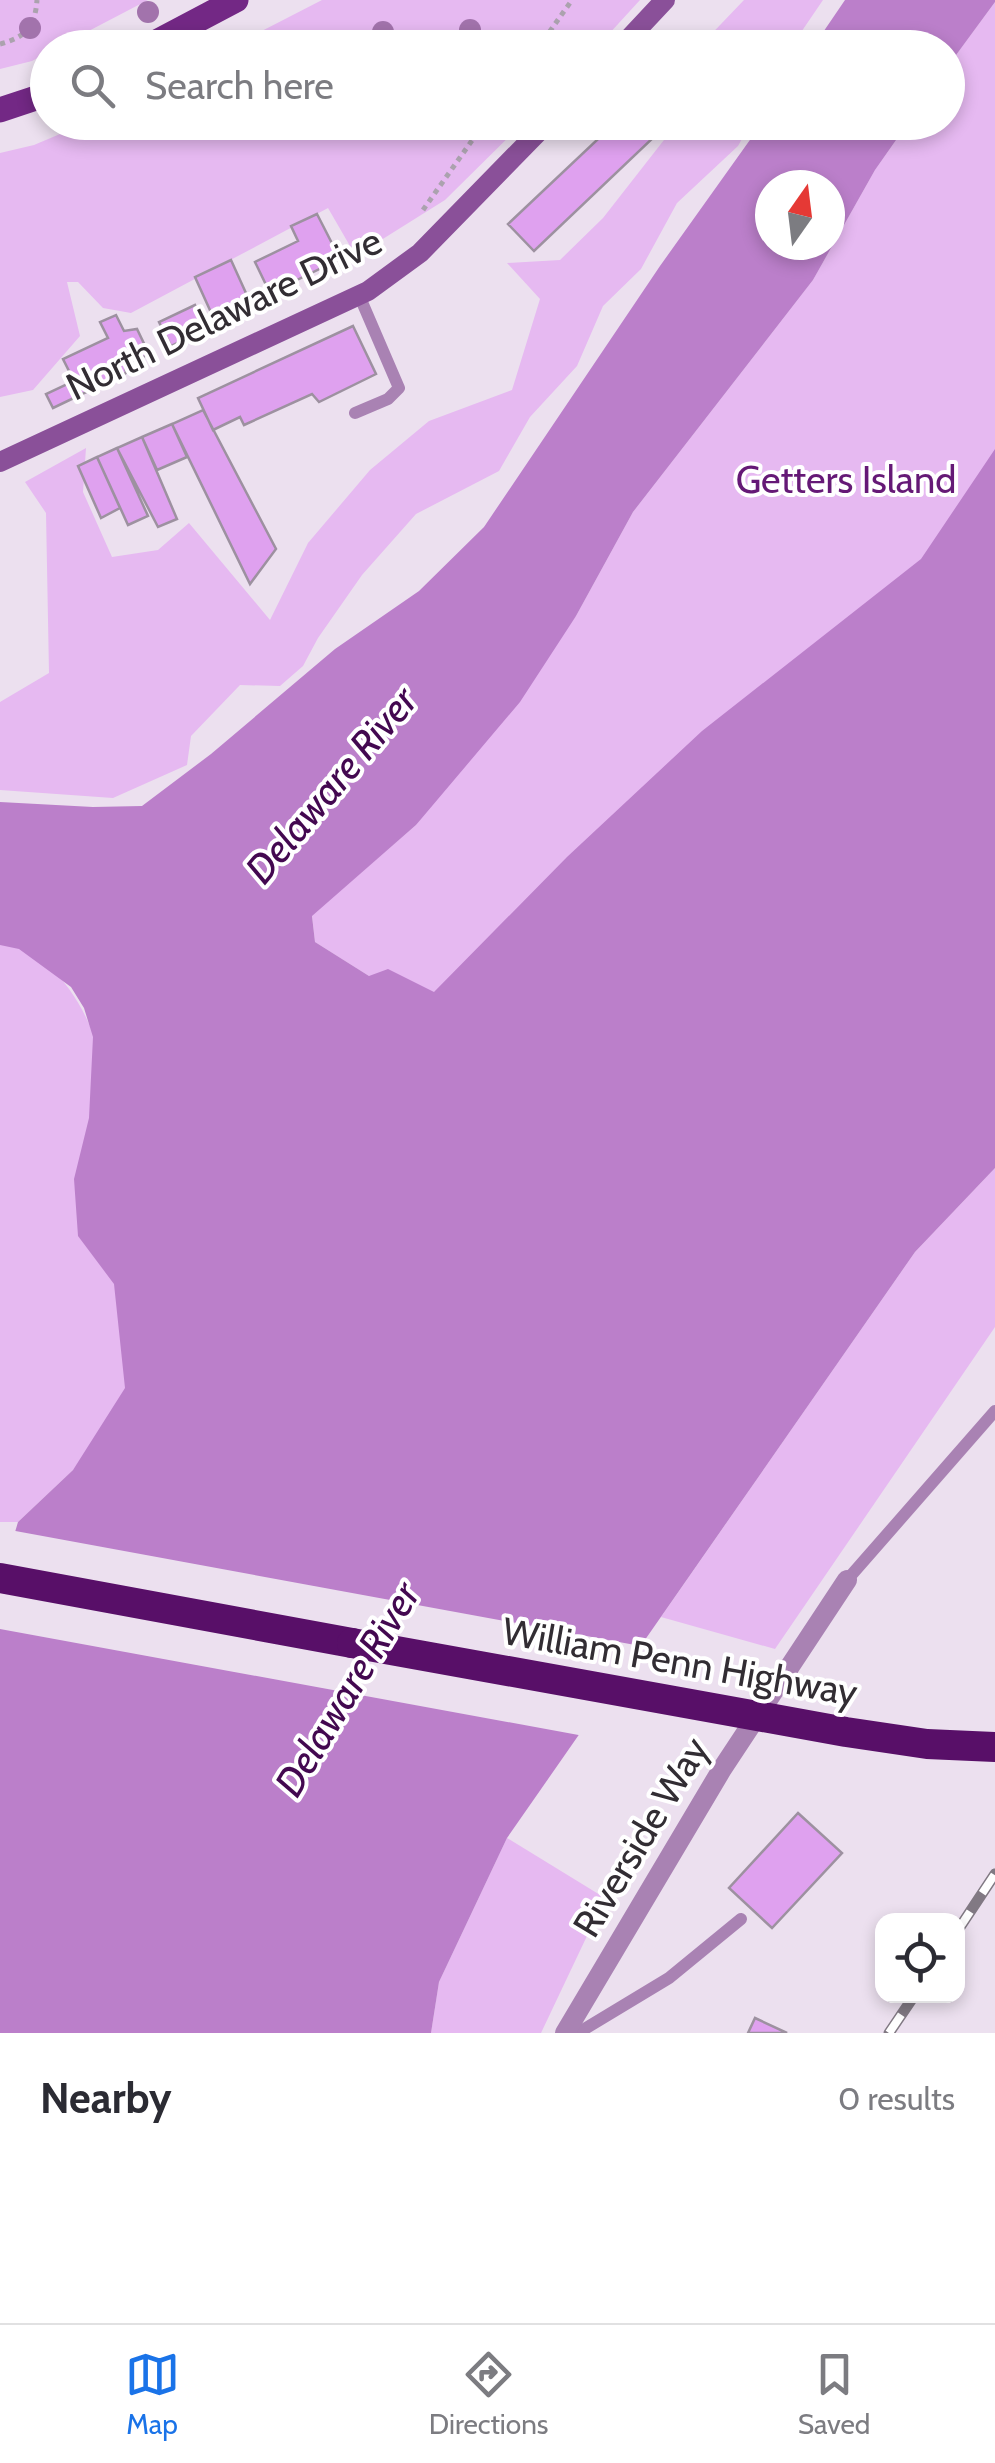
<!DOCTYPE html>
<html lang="en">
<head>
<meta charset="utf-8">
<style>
	body { margin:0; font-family:Cabin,sans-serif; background:#f2f2f3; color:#2b2b33 }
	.controls { position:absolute; right:30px; bottom:30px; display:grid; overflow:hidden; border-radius:20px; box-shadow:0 5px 15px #0003 }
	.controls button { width:90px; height:90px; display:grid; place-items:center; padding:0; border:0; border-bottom:2px solid #e1e1e2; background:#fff; color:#2b2b33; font:50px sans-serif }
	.compass { position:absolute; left:755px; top:170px; width:90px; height:90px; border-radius:50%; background:#fff; box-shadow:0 5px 15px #0003; rotate:14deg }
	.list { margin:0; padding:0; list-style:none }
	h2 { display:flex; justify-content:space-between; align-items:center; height:130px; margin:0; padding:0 40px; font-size:42px }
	h2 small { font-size:32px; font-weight:400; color:#7c7c81 }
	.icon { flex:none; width:55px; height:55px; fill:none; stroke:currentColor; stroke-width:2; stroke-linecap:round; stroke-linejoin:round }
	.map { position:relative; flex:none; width:995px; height:2033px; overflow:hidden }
	.search { position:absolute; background:#fff; box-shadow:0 5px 15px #0003; left:30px; right:30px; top:30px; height:110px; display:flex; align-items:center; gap:25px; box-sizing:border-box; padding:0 35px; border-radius:55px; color:#7c7c81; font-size:38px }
	.sheet { height:290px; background:#fff }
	nav { display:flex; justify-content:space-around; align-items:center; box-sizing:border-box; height:140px; border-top:2px solid #e1e1e2; background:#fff; font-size:28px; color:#7c7c81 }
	nav a { display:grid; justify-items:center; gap:5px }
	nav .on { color:#1a73e8 }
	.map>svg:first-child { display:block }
	.green { fill:#e6b9f1 }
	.water { fill:#bb7fca; fill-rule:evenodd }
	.pier { fill:#ece0ef }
	.building { fill:#dfa1ef; stroke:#9d91a0; stroke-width:2.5 }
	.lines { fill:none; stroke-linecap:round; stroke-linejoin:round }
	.path { stroke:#aba2ae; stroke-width:5; stroke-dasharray:5 5; stroke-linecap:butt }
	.lane { stroke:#a982b3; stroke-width:12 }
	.street { stroke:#a982b3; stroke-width:20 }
	.secondary { stroke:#8a5099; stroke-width:20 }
	.primary { stroke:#732885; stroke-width:25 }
	.highway { stroke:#580f68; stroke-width:30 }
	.rail-casing { stroke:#817983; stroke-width:11 }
	.rail { stroke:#fff; stroke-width:8; stroke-dasharray:22; stroke-linecap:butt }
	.highway-bridge { stroke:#580f68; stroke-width:30 }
	.tree { fill:#a273ac }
	.labels { text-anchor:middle; stroke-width:8; stroke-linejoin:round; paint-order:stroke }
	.street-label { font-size:38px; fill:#322d33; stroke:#fff }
	.park-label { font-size:38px; fill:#651976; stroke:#fff }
	.water-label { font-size:40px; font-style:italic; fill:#430850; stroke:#fff }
</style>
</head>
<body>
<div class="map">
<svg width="995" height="2033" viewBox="0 0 995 2033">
	<rect width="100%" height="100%" fill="#ece0ef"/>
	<path class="green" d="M0,0H148L58,47L48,48L47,53L32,61L0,69Z
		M322,0H640L597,47H231Z
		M744,0H823L791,47H699Z
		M995,2V567L457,1044L369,976L315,942L312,915L416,825L576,616L633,512L813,280L875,170L908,123L948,122V66Z
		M86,123H523L445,200L362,252L350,246L328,208L131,313L103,308L78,282H67L80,336L33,390L0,397V153L34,145Z
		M666,123H751L738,146L677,203L641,269L603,306L577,366L530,417L499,471L416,514L362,575L318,638L303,666L280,686L240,685L191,736L187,765L113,798L0,790V702L49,673L46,513L25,482L86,448L83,492L112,557L158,550L189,523L270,620L308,543L370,470L429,421L512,390L540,299L507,263L560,260L603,218L671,131Z
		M0,919C41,958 75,982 94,1037L156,1372L73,1470L18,1522H0Z
		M995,1168V1327L775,1649L661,1617L915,1252Z
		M507,1838L605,1898L541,2033H431L439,1982Z"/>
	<path class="water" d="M845,0H995V2L948,66V48L813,47Z
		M762,123H908L875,170L813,280L633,512L576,616L520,702L416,825L312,916L315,942L369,976L388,969L434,992L567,857L702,731L921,559L995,449V1168L915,1252L507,1838L439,1982L431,2033H0V1583L18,1522L73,1470L125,1388L114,1284L78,1236L74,1179L89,1118L93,1037L84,1008L71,987L19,949L0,945V802L93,807L142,806L211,754L335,649L419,591L484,527L660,266ZM770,185H830V245H770Z"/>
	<path class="pier" d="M10,1530L646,1647L584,1736L0,1629V1565Z"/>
	<path class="building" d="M616,122H642L655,136L534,251L508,224Z
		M317,214L340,259L270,293L255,262L298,241L291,226Z
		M231,260L250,302L214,319L195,277Z
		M195,305L207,328L171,346L159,322Z
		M116,315L124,331L137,329L149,354L125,366L126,373L53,408L46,394L74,381L63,359L108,338L100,322Z
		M353,326L376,374L319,402L312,394L244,425L240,417L213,430L198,398Z
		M203,410L276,549L250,584L172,424Z
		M172,424L187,457L157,470L142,437Z
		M142,437L177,519L158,527L117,448Z
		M117,448L148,516L128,525L97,457Z
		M97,457L120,508L101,518L78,466Z
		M798,1813L842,1853L772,1928L729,1888Z
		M755,2018L787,2033H748Z"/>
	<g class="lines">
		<path class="path" d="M0,44C26,37 35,27 37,0
			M538,48L572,0
			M423,210L485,122"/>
		<path class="lane" d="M355,413L388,399L399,388L359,295
			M847,1580L995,1411
			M578,2033L669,1978L741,1919"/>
		<path class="street" d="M565,2033L722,1769L847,1580"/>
		<path class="secondary" d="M620,48L665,0
			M0,462L368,291L420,253L548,122"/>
		<path class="primary" d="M145,48L236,0
			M0,110L48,94"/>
		<path class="highway" d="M0,1578L352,1643"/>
		<defs>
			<path id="rail" d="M958,1930L995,1874
				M889,2033L914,1996"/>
		</defs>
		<use href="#rail" class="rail-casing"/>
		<use href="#rail" class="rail"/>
		<path class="highway-bridge" d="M352,1643L846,1732L927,1744L995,1747"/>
	</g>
	<g class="tree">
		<circle cx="148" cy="12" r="11"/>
		<circle cx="30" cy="28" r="11"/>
		<circle cx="470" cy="30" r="11"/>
		<circle cx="383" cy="32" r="11"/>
	</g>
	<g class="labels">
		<g class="street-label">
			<text transform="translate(224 314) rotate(-26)" y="13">North Delaware Drive</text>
			<text transform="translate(680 1662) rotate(10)" y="13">William Penn Highway</text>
			<text transform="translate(641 1837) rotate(-59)" y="13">Riverside Way</text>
		</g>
		<g class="park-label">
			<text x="846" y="493">Getters Island</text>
		</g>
		<g class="water-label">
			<text transform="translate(331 785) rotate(-50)" y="14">Delaware River</text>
			<text transform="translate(347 1689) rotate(-59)" y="14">Delaware River</text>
		</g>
	</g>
</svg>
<div class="controls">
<button><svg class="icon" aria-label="locate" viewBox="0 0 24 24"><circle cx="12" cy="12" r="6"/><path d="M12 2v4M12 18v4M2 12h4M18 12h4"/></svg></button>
</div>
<svg class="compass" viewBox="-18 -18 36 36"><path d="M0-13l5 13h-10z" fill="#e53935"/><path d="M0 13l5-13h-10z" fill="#7c7c81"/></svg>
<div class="search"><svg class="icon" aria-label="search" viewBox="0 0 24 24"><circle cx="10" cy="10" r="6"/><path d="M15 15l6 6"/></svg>Search here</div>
</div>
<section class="sheet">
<h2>Nearby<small>0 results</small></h2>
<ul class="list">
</ul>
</section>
<nav>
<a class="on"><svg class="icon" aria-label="map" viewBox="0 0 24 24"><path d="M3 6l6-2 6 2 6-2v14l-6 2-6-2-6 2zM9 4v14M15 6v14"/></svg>Map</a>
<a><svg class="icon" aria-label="directions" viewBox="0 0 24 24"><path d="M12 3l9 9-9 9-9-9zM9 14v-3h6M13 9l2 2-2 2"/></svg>Directions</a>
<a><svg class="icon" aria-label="saved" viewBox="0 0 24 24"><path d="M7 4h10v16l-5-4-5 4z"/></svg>Saved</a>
</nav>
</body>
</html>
